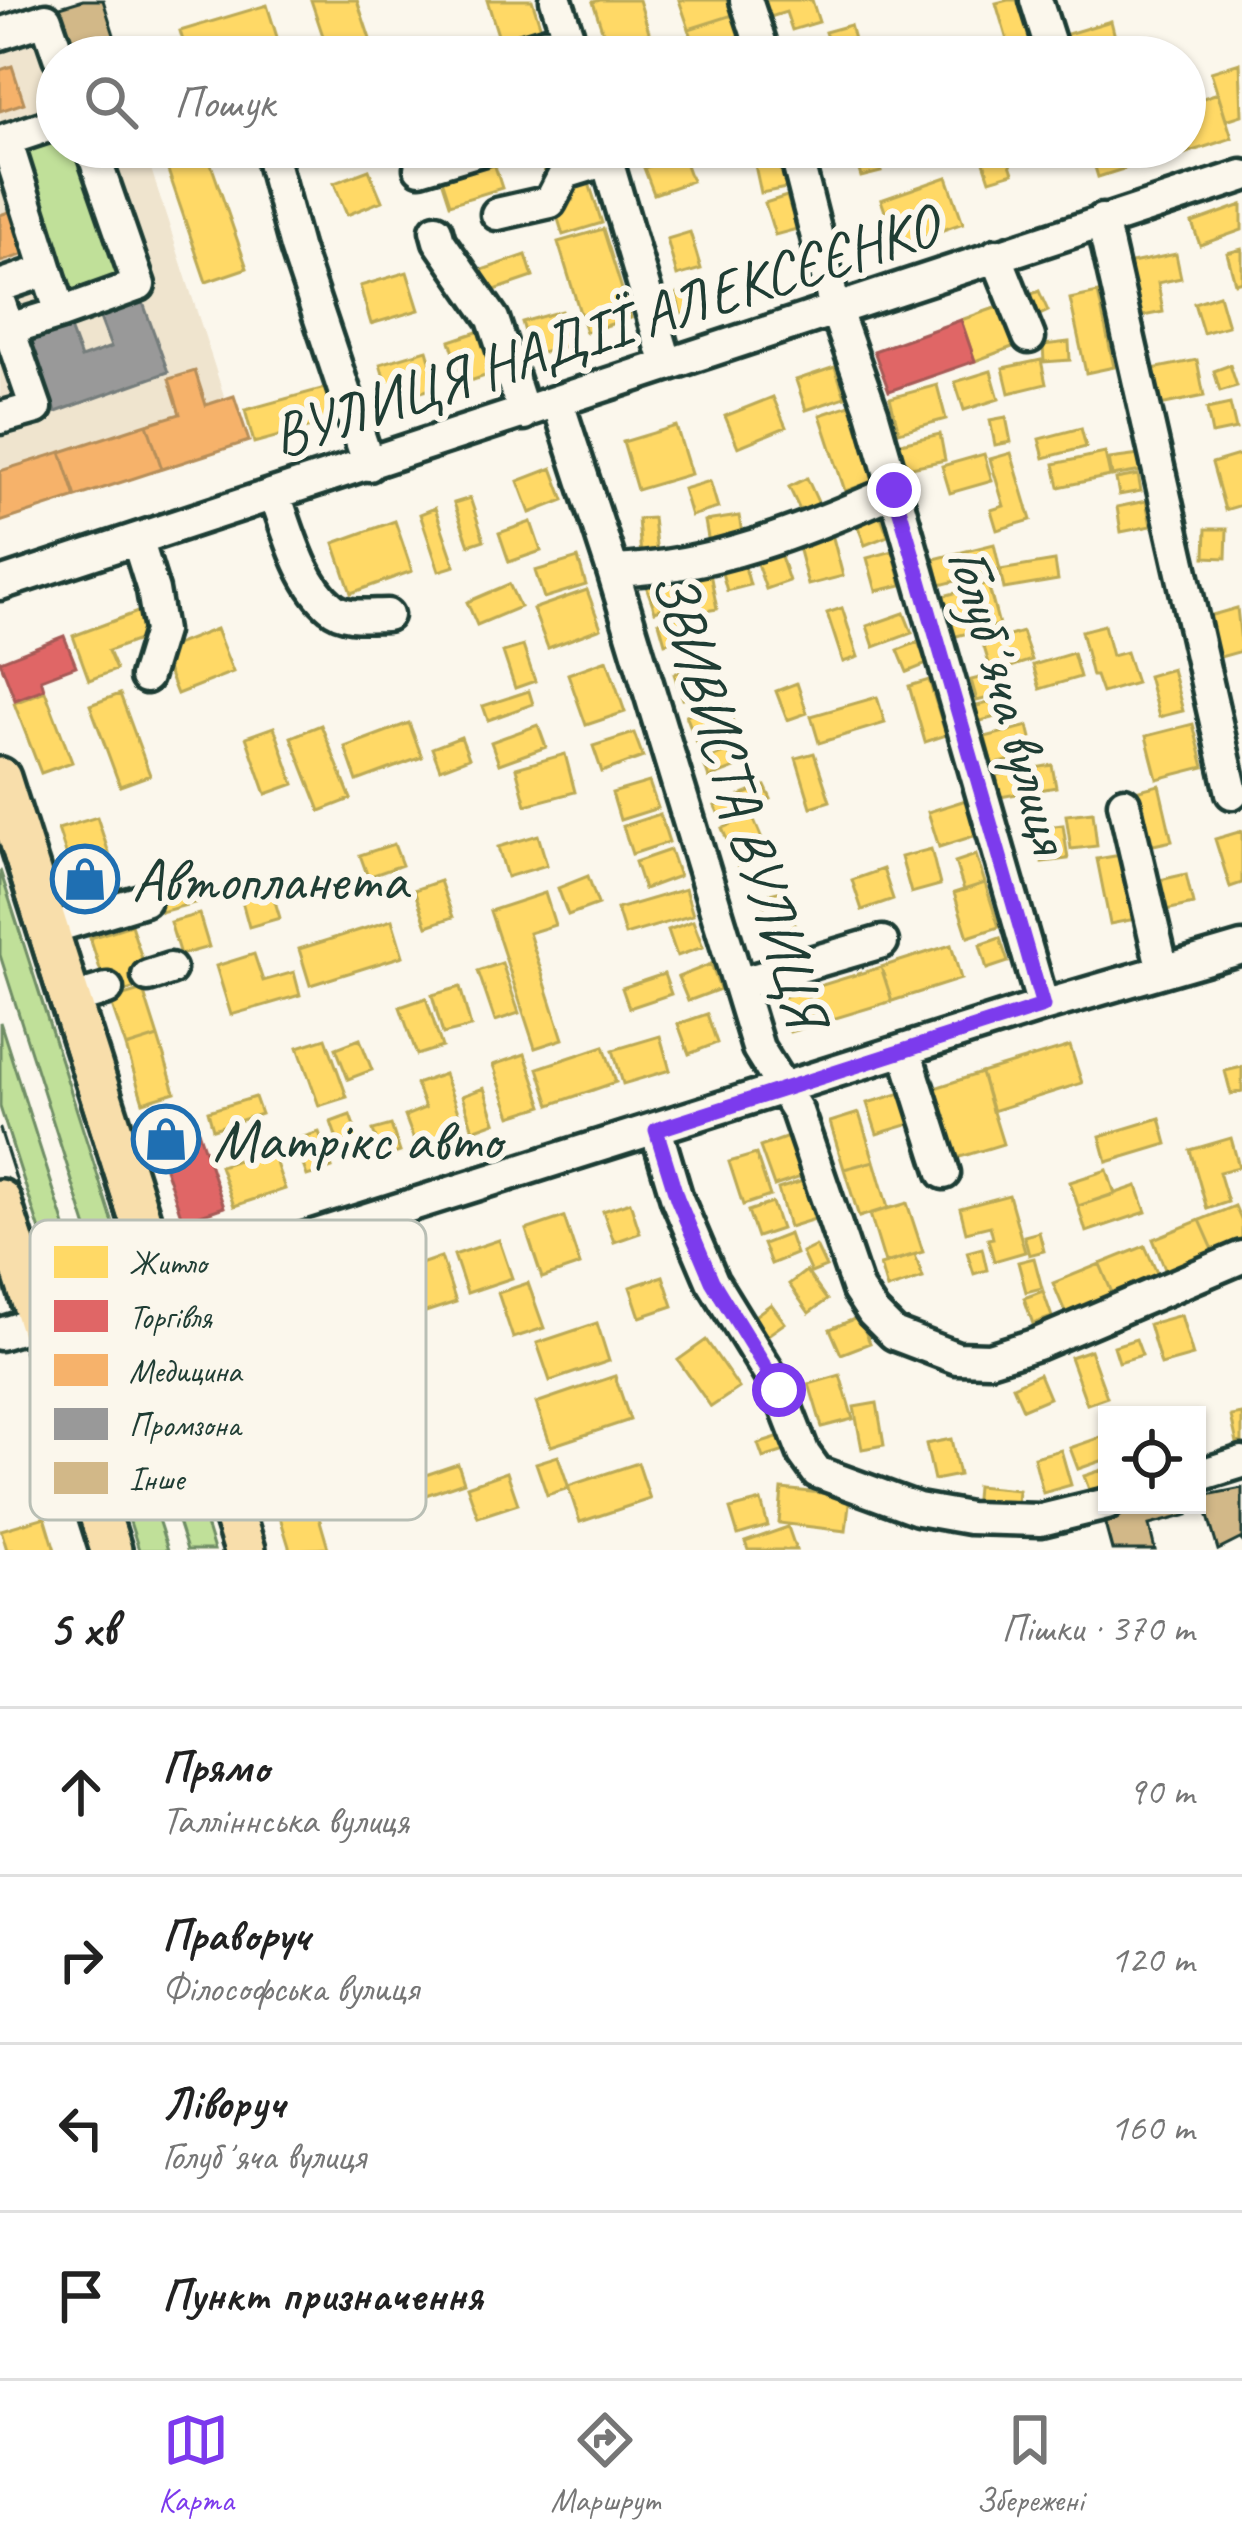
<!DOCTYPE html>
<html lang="uk">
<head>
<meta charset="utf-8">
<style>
	body { margin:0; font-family:Caveat,sans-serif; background:#f2f2f2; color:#222 }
	.controls { position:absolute; right:36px; bottom:36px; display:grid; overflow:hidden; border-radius:0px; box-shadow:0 3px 9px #0004 }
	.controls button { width:108px; height:108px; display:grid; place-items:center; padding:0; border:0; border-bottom:3px solid #e0e0e0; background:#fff; color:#222; font:60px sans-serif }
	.stop { position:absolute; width:36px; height:36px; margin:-27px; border:9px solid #7c3aed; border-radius:50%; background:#fff }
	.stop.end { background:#7c3aed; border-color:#fff; box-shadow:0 3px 12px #0008 }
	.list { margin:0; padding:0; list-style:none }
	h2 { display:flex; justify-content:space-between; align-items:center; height:156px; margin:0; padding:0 48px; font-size:51px }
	h2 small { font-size:39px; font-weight:400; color:#767676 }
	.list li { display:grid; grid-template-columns:78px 1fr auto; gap:36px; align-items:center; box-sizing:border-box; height:168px; padding:0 48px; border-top:3px solid #e0e0e0 }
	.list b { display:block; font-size:45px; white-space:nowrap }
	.list p { margin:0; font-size:39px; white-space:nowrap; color:#767676 }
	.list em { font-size:39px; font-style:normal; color:#767676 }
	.icon { flex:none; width:66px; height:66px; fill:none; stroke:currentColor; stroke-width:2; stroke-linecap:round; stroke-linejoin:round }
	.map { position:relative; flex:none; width:1242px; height:1550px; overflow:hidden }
	.search { position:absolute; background:#fff; box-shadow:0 3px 9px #0004; left:36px; right:36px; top:36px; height:132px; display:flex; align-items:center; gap:30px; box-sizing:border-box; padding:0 42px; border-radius:66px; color:#767676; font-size:45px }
	.sheet { height:828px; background:#fff }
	nav { display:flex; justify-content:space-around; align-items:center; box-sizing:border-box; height:168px; border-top:3px solid #e0e0e0; background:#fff; font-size:33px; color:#767676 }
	nav a { display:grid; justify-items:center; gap:6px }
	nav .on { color:#7c3aed }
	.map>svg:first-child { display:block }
	.built { fill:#efe4ce }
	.green { fill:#c0e099; stroke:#708e66; stroke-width:3 }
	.homes { fill:#ffd966; stroke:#bcaa57; stroke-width:3 }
	.shops { fill:#e06666; stroke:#a65a57; stroke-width:3 }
	.health { fill:#f6b26b; stroke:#b68f5a; stroke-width:3 }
	.industry { fill:#999; stroke:#747d7b; stroke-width:3 }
	.building { fill:#d2b888; stroke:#1f3d34; stroke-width:3 }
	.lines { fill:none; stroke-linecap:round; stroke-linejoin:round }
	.minor-casing { stroke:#1f3d34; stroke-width:39 }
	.major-casing { stroke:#1f3d34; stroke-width:48 }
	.minor { stroke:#fbf7ec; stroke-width:30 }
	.major { stroke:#f8deab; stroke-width:39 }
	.tram { stroke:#1f3d34; stroke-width:3 }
	.route { stroke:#7c3aed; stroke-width:15 }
	.labels { text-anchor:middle; stroke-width:12; stroke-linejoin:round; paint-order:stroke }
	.street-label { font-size:60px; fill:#1f3d34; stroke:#fbf7ec }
	.poi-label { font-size:60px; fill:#1f3d34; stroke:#fbf7ec; text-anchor:start }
	.key { fill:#fbf7ec; stroke:#b9bfb5; stroke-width:3 }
	.key-label { font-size:33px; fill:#1f3d34 }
</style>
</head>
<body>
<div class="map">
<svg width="1242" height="1550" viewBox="0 0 1242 1550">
	<rect width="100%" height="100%" fill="#fbf7ec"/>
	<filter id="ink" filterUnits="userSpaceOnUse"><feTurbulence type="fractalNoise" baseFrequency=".00833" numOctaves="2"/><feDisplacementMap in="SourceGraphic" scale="24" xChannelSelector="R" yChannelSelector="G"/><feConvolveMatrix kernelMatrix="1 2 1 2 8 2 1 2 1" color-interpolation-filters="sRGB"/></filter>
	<g filter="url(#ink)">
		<path class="built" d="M53,0L72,57H57V147H144L225,399L206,405L194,371L169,380L180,414L0,471V17Z"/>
		<path class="green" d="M57,137V147H83L125,272L68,292L20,150Z
			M0,870L118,1239L93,1247L0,955Z
			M0,1022L74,1254L50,1262L0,1107Z
			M150,1343L214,1550H187L127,1362V1351Z
			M103,1360L109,1369L168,1550H139L80,1366Z"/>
		<path class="homes" d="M311,0H357L372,45L330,57Z
			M487,0H532L544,37L503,51Z
			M600,0H639L657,57H611L593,2Z
			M679,0H728L733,15L689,29Z
			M762,0H812L819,22L792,30L786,12L767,18Z
			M1008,0H1022L1033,40L1009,47L996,3Z
			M267,5L281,50L257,57H188L180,31Z
			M733,15L745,50L724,57H699L689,29Z
			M1111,21L1116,41L1069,55L1064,35Z
			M850,25L857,50L833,57L825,32Z
			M1240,63L1242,115L1226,120L1211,72Z
			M1218,93L1232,138L1171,158L1167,147H1185V104Z
			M160,147H205L247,268L206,282Z
			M537,147H570L575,162L544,171Z
			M751,147H777L786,188L761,193Z
			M810,147H852L855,157L816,168Z
			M852,147H874L881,172L861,177Z
			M979,147H1004L1013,173L990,180Z
			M1089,147H1158L1161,157L1098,177Z
			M682,154L692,181L654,194L644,168Z
			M492,157L502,188L450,204L440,173Z
			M369,170L382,201L347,215L334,183Z
			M587,177L602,223L563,235L554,206L573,200L568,183Z
			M947,177L963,223L897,246L881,200Z
			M787,196L797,229L775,235L765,203Z
			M1242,205V230L1200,245L1192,223Z
			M603,229L631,318L586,332L558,242Z
			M690,232L701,269L677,276L667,239Z
			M1242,249V281L1235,283L1227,253Z
			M1176,254L1181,278L1158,283L1163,312L1138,317L1127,264Z
			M526,255L533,277L489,292L482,270Z
			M407,272L419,310L371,324L360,286Z
			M702,287L707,309L681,315L676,294Z
			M1039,291L1048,311L1031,319L1022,298Z
			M1098,293L1114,367L1086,373L1070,299Z
			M1219,295L1228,326L1203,333L1194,303Z
			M1009,303L1023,343L975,361L961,320Z
			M561,311L572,344L532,356L522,322Z
			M492,327L506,369L464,383L450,341Z
			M1069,342L1070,360L1044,362L1043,345Z
			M427,350L438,387L391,401L380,364Z
			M1041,360L1046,384L1009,393L1003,368Z
			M1197,360L1204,396L1160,405L1153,369Z
			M1230,365L1237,386L1220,391L1214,371Z
			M835,367L845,397L806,410L796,380Z
			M991,371L999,399L964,410L955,382Z
			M937,385L946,419L899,432L890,398Z
			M332,386L341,419L254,443L245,410Z
			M773,397L786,427L738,447L725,416Z
			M1230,404L1236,429L1212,434L1207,409Z
			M850,405L875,481L845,491L820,415Z
			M1006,417L1011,442L995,445L990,420Z
			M676,426L691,474L637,490L623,442Z
			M1081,428L1086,447L1044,458L1039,439Z
			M940,434L945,460L897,470L892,445Z
			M1011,453L1031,520L997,530L991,510L1004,506L990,459Z
			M1105,453L1110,476L1059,487L1054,464Z
			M984,454L992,481L950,493L942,466Z
			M1242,454V505L1225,510L1212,463Z
			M1140,455L1142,471L1112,476L1109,459Z
			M552,468L564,500L530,513L518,481Z
			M1138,475L1141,491L1119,495L1116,479Z
			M807,478L823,513L805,521L789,487Z
			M710,481L718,508L691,516L683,489Z
			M470,498L484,540L469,545L454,503Z
			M1146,501L1151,526L1121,532L1117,507Z
			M435,508L455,566L439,571L420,514Z
			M879,511L888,536L865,545L855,519Z
			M739,516L744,544L710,549L705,521Z
			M653,518L657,554L641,556L638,519Z
			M395,521L412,571L351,593L334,543Z
			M531,522L541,551L509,562L499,533Z
			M1206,529H1227L1226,558L1205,557Z
			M832,534L843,576L808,585L797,543Z
			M994,544L1000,570L940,585L934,559Z
			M779,550L789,581L766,589L755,558Z
			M893,551L902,585L876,591L867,558Z
			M742,556L750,585L727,591L719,562Z
			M578,558L586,585L544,598L535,571Z
			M1055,561L1058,580L1004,589L1000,570Z
			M673,573L683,601L655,611L645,583Z
			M710,573L717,609L693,613L686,578Z
			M509,584L520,607L477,625L467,602Z
			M988,584L999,625L953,637L943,596Z
			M587,590L601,628L548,648L533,609Z
			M842,608L858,657L843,662L827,613Z
			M1237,608L1242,651L1217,658L1205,617Z
			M143,610L152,635L108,651L116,670L89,680L73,636Z
			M904,613L912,633L874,647L867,626Z
			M680,616L686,637L665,643L659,622Z
			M1104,625L1112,656L1126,652L1136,683L1102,693L1096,676H1092L1081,631Z
			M216,629L233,672L177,694L160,651Z
			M1022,632L1032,660L992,673L983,644Z
			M918,642L927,664L907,672L898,650Z
			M523,646L535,681L515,688L503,652Z
			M1073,653L1080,677L1040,689L1033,665Z
			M715,659L724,683L683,699L674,674Z
			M607,660L625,712L586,725L568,674Z
			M1172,669L1183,711L1159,717L1148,676Z
			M1003,672L1008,693L977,701L971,680Z
			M929,680L946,735L925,742L909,686Z
			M797,683L807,713L787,720L776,691Z
			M45,691L72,762L41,773L14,703Z
			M529,691L533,704L488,720L483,706Z
			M120,694L150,775L120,786L90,705Z
			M877,697L885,723L819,743L811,716Z
			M1007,698L1011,713L977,722L973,707Z
			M725,700L739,739L701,753L686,715Z
			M409,723L422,757L357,781L345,747Z
			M1193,724L1204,767L1157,779L1146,736Z
			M321,725L351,799L320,811L291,737Z
			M538,725L546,747L499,764L491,742Z
			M1028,726L1035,754L992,765L985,737Z
			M274,727L294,784L266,794L246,737Z
			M634,733L643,757L602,772L593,746Z
			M461,737L469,758L440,769L432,748Z
			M728,751L735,768L709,778L703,761Z
			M814,753L830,801L811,807L796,758Z
			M565,754L575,792L526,805L516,768Z
			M1052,765L1056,787L1000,797L996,775Z
			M649,782L658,808L620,820L612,793Z
			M1159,785L1172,841L1144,847L1131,792Z
			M765,786L771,799L721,819L715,806Z
			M966,800L977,835L939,847L928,812Z
			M1093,812L1097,846L1071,849L1066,815Z
			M660,814L669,842L632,854L623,826Z
			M752,815L768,853L738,866L722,828Z
			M97,817L124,899L85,912L58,829Z
			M1063,825L1068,859L1042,862L1037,828Z
			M1242,831V883L1230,887L1215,839Z
			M538,835L547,865L507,877L498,847Z
			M394,844L402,865L368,877L360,855Z
			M931,849L940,885L911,893L901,857Z
			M670,850L679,876L644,889L635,862Z
			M1127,854L1140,918L1110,924L1097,859Z
			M976,855L985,883L964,890L955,862Z
			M883,869L893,899L862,910L852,880Z
			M189,873L198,902L161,912L153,883Z
			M1186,874L1193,904L1157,912L1151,882Z
			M588,876L598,904L568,915L558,888Z
			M440,881L453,917L427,926L414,890Z
			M985,883L999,927L968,937L954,893Z
			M270,885L280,918L249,927L240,894Z
			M685,889L693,915L625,935L617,909Z
			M785,890L796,929L773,936L762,896Z
			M545,893L555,925L529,933L563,1039L535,1048L490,911Z
			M199,914L209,947L180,955L170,922Z
			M392,920L403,956L310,985L299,949Z
			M693,921L703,947L677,956L668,930Z
			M131,925L150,983L109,997L90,938Z
			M1000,938L1008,962L987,969L980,945Z
			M951,945L961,979L892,1001L881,967Z
			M254,954L263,981L294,972L300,995L231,1015L216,966Z
			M502,963L519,1013L495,1021L478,971Z
			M711,964L720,989L688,1001L678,977Z
			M881,967L892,1001L816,1024L806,990Z
			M664,974L671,994L629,1008L622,988Z
			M460,987L471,1027L443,1034L432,995Z
			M143,990L158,1037L126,1047L110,1000Z
			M806,990L816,1024L790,1032L779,998Z
			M426,998L442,1047L417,1055L400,1007Z
			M707,1014L717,1043L689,1054L678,1024Z
			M660,1036L670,1070L623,1084L613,1050Z
			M158,1037L175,1092L143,1102L126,1047Z
			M326,1038L347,1097L319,1106L298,1047Z
			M360,1039L372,1070L348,1079L336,1048Z
			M604,1046L616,1082L550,1105L538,1068Z
			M1070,1046L1082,1083L992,1111L981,1073Z
			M525,1054L543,1106L511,1116L493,1065Z
			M1242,1067V1091L1231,1094L1225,1071Z
			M981,1073L1003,1144L957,1158L935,1088Z
			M444,1074L459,1115L454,1117L460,1132L417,1148L405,1116L425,1108L416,1084Z
			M484,1088L495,1122L473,1130L462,1096Z
			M908,1091L917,1122L877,1134L867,1103Z
			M255,1097L261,1114L213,1129L208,1111Z
			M859,1113L874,1161L844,1169L830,1122Z
			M350,1115L365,1156L345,1163L331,1122Z
			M1160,1118L1167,1144L1107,1162L1100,1136Z
			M391,1125L400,1152L382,1158L373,1130Z
			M319,1132L332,1168L307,1176L294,1140Z
			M791,1136L804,1176L774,1186L760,1147Z
			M1231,1138L1239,1167L1219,1172L1228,1202L1207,1209L1190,1150Z
			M271,1149L285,1189L234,1206L220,1166Z
			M756,1154L770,1196L743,1205L729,1162Z
			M874,1161L888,1208L859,1217L844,1169Z
			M1107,1170L1115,1194L1078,1206L1070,1182Z
			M806,1180L818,1218L789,1227L778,1189Z
			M1137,1186L1146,1212L1086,1232L1078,1206Z
			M1009,1195L1025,1252L994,1261L988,1239L993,1238L990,1226L966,1232L960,1208Z
			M630,1202L640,1233L614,1242L603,1211Z
			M772,1203L781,1229L757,1237L748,1211Z
			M907,1203L923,1252L885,1263L870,1214Z
			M1235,1206L1242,1222V1243L1215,1254L1200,1220Z
			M564,1217L580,1265L542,1278L526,1230Z
			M1200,1220L1215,1254L1167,1274L1153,1239Z
			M1039,1232L1044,1251L1029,1255L1024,1236Z
			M789,1234L796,1254L771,1264L763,1244Z
			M499,1240L512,1278L467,1293L454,1255Z
			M816,1246L826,1267L811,1273L802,1253Z
			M1145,1246L1161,1282L1115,1300L1100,1264Z
			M982,1248L987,1270L974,1274L967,1252Z
			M915,1255L923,1278L887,1289L880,1265Z
			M441,1257L456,1302L392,1323L377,1279Z
			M1034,1258L1042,1288L1026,1292L1018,1262Z
			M1100,1264L1115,1300L1068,1319L1053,1283Z
			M806,1271L827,1300L809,1313L789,1284Z
			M663,1276L673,1306L640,1317L630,1287Z
			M528,1283L544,1328L513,1338L498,1293Z
			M1043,1291L1052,1317L1033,1324L1024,1298Z
			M771,1304L785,1323L758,1342L745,1323Z
			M1181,1315L1193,1356L1161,1365L1149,1324Z
			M859,1317L870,1343L841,1354L830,1329Z
			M597,1323L609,1361L550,1381L537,1343Z
			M1136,1339L1142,1355L1119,1362L1114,1346Z
			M706,1340L739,1388L711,1407L678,1360Z
			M1090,1350L1107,1397L1087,1404L1070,1357Z
			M1039,1374L1049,1398L1023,1409L1013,1386Z
			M840,1375L853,1419L822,1427L809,1384Z
			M615,1376L630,1420L551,1446L536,1403Z
			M877,1403L884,1445L862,1449L854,1407Z
			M1242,1414V1442L1237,1443L1231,1416Z
			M1104,1436L1107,1459L1078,1469L1070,1448Z
			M780,1437L785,1451L763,1458L758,1444Z
			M951,1439L959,1475L934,1480L926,1444Z
			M1061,1450L1071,1485L1043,1493L1034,1457Z
			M558,1456L569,1488L547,1495L536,1463Z
			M638,1463L650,1499L580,1522L568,1486Z
			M458,1464L464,1482L402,1503L396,1485Z
			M1102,1470L1107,1495L1093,1500L1084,1476Z
			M507,1472L518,1504L478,1517L467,1486Z
			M309,1483L328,1548L290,1550L273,1494Z
			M976,1486L1018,1490L1016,1516L974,1512Z
			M782,1489L850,1496L846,1531L779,1523Z
			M761,1501L768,1526L738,1535L730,1509Z
			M45,1517L55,1550H7L1,1530Z
			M788,1527L796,1550H748L745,1542Z"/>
		<path class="shops" d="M961,320L975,361L889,391L874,351Z
			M64,636L76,666L41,679L44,689L15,700L0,661Z
			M192,1113L224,1207L183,1221L151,1127Z"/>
		<path class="health" d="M12,66L24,103L0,111V70Z
			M11,211L25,254L0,262V215Z
			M195,371L206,405L234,396L249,441L162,469L147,424L180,414L169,379Z
			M147,424L162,469L76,497L61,452Z
			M61,452L76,497L0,522V471Z"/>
		<path class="industry" d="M141,297L168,372L56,412L30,340L69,326L81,358L111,347L98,313Z"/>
		<path class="building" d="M83,0H103L121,57H76L60,7Z
			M1242,1488V1541L1240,1539L1218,1550L1202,1496Z
			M1133,1505H1186L1188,1515L1149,1525L1155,1550H1112L1102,1513Z"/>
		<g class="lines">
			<defs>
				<path id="minor" d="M556,0L575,57
					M746,0L765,57
					M1036,0L1054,57
					M0,34L46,19L59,57
					M501,57L568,37
					M269,147L296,247L369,465
					M603,147L667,365
					M794,147L835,308L872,412L1043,1006
					M420,168L490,147
					M497,214L550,202L565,173L607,160
					M1102,220L1232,793
					M436,230L439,241L493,319L524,414
					M996,255L1029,337
					M0,286L47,270L6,140L57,123
					M0,304L36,408L0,418
					M61,313L139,285L91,147
					M9,329L61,313L47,270
					M558,403L613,571L758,1048L797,1111L858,1290L873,1313L894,1334L957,1358L989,1359L1037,1344L1242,1257
					M275,495C288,530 301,583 331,607C344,619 370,615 387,615
					M137,539L153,590L160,631L146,677
					M613,571C714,567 803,531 894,491
					M0,584L1242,176
					M1124,803L1163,971
					M48,929L144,900
					M148,976L170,969
					M739,984L882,942
					M70,1000L107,989
					M905,1050L944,1173
					M656,1129L677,1199L712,1281L779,1390L804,1454L817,1472L918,1509L969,1518L1041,1520L1107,1504
					M161,1284L1043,1006L1242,948
					M36,1314L158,1275
					M0,1334L38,1322
					M46,1345L168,1307
					M1197,1476L1242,1462"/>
				<path id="major" d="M0,778L245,1550
					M0,1200L111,1550"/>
			</defs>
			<use href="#minor" class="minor-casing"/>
			<use href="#major" class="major-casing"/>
			<use href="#minor" class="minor"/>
			<use href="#major" class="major"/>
			<path class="tram" d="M0,847L222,1550
				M0,1129L134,1550"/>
		</g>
	</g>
	<g class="lines" filter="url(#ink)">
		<path class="route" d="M779,1390L712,1281L677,1198L656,1130L1043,1006L894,490"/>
	</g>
	<defs>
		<symbol id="shop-ring" viewBox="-11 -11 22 22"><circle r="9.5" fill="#fbf7ec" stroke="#1f6fb2" stroke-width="1.5"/><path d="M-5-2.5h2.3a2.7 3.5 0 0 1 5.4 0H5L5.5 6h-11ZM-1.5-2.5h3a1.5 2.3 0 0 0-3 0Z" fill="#1f6fb2"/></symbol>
	</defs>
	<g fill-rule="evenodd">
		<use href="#shop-ring" x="47" y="841" width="76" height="76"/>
		<use href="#shop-ring" x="128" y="1101" width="76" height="76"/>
	</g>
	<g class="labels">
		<g class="street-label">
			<text transform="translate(604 329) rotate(-18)" y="21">ВУЛИЦЯ НАДІЇ АЛЕКСЄЄНКО</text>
			<text transform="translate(1011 699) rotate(74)" y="21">Голубʼяча вулиця</text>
			<text transform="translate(741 798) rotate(73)" y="21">ЗВИВИСТА ВУЛИЦЯ</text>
		</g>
		<g class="poi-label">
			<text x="132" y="900">Автопланета</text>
			<text x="213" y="1160">Матрікс авто</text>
		</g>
	</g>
	<rect x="30" y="1220" width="396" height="300" rx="18" class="key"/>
	<rect x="54" y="1246" width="54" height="32" fill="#ffd966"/>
	<rect x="54" y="1300" width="54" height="32" fill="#e06666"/>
	<rect x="54" y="1354" width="54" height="32" fill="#f6b26b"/>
	<rect x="54" y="1408" width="54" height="32" fill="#999"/>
	<rect x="54" y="1462" width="54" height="32" fill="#d2b888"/>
	<g class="key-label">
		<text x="129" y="1274">Житло</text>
		<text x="129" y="1328">Торгівля</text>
		<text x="129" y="1382">Медицина</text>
		<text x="129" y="1436">Промзона</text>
		<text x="129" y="1490">Інше</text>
	</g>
</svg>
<div class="controls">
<button><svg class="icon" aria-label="locate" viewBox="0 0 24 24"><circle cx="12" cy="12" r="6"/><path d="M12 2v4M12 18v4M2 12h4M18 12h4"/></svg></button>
</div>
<div class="stop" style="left:779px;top:1390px"></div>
<div class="stop end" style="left:894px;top:490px"></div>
<div class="search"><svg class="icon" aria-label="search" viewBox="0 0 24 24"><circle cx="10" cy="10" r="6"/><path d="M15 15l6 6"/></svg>Пошук</div>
</div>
<section class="sheet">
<h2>5 хв<small>Пішки · 370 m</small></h2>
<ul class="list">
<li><svg class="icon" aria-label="ahead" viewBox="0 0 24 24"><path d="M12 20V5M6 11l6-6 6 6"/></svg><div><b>Прямо</b><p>Талліннська вулиця</p></div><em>90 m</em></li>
<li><svg class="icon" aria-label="right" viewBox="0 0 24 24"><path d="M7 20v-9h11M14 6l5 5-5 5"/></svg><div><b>Праворуч</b><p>Філософська вулиця</p></div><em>120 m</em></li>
<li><svg class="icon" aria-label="left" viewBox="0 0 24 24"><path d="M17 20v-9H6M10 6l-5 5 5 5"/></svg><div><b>Ліворуч</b><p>Голубʼяча вулиця</p></div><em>160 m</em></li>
<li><svg class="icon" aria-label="arrive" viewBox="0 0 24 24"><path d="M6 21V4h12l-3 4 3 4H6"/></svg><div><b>Пункт призначення</b></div></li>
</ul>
</section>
<nav>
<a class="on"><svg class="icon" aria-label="map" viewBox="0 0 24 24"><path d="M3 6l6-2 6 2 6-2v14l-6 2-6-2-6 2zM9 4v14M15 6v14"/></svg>Карта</a>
<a><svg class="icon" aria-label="directions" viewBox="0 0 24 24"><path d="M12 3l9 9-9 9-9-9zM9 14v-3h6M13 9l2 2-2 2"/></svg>Маршрут</a>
<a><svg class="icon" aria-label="saved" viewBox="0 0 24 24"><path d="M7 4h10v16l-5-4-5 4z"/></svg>Збережені</a>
</nav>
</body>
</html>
